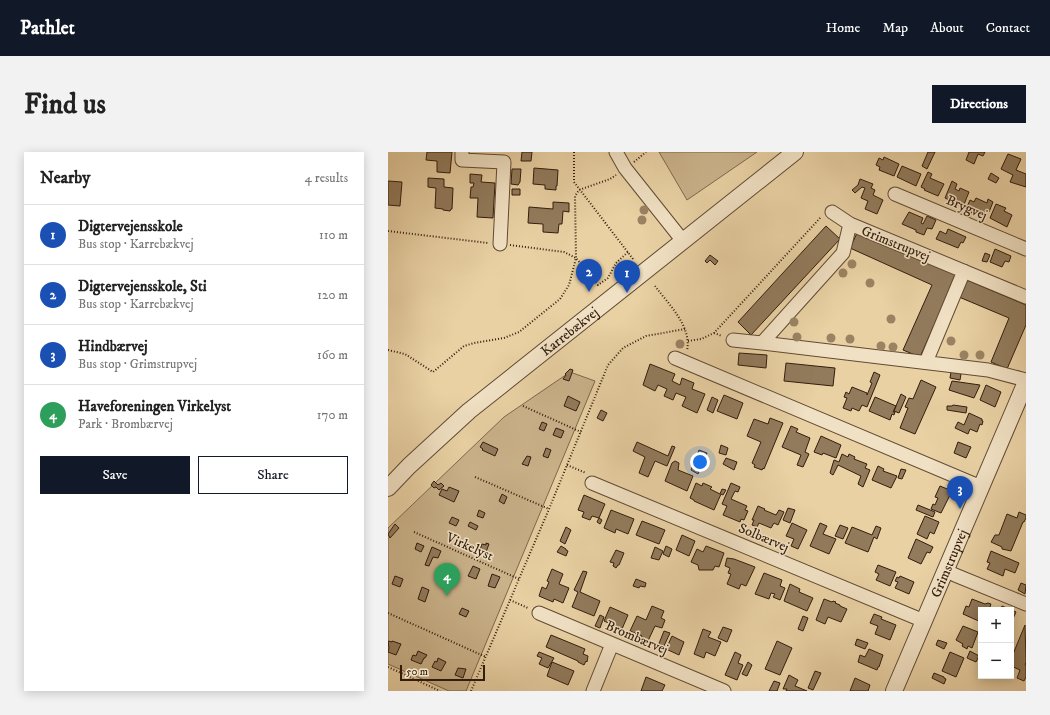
<!DOCTYPE html>
<html lang="en">
<head>
<meta charset="utf-8">
<style>
	body { margin:0; font-family:"IM FELL DW Pica",serif; background:#f2f2f2; color:#222 }
	.controls { position:absolute; right:12px; bottom:12px; display:grid; overflow:hidden; border-radius:0px; box-shadow:0 2px 10px #0003 }
	.controls button { width:36px; height:36px; display:grid; place-items:center; padding:0; border:0; border-bottom:1px solid #e0e0e0; background:#fff; color:#222; font:20px sans-serif }
	.scale { position:absolute; left:12px; bottom:10px; width:85px; box-sizing:border-box; padding-left:4px; border:2px solid #331d0d; border-top:0; font-size:11px; line-height:14px; white-space:nowrap; color:#331d0d; -webkit-text-stroke:3px #f1e1c4; paint-order:stroke }
	.you { position:absolute; left:312px; top:310px; width:14px; height:14px; margin:-10px; border:3px solid #fff; border-radius:50%; background:#1a73e8; box-shadow:0 0 0 6px #1a73e833 }
	.badge { display:grid; place-items:center; width:26px; height:26px; border-radius:50%; background:#111827; color:#fff; font-size:13px; font-weight:700 }
	.pin { position:absolute; translate:-50% -33px; filter:drop-shadow(0 1px 2px #0008) }
	.pin::after { content:''; position:absolute; top:21px; width:14px; height:12px; background:inherit; clip-path:polygon(0 0,100% 0,50% 100%) }
	.list { margin:0; padding:0; list-style:none }
	h2 { display:flex; justify-content:space-between; align-items:center; height:52px; margin:0; padding:0 16px; font-size:17px }
	h2 small { font-size:13px; font-weight:400; color:#767676 }
	.list li { display:grid; grid-template-columns:26px 1fr auto; gap:12px; align-items:center; box-sizing:border-box; height:60px; padding:0 16px; border-top:1px solid #e0e0e0 }
	.list b { display:block; font-size:15px; white-space:nowrap }
	.list p { margin:0; font-size:13px; white-space:nowrap; color:#767676 }
	.list em { font-size:13px; font-style:normal; color:#767676 }
	.actions { display:flex; gap:8px; padding:12px 16px }
	.actions a { flex:1; padding:9px 0; border:1px solid #111827; border-radius:0px; text-align:center; font-size:14px; color:#111827 }
	.actions .main { background:#111827; color:#fff }
	.map { position:relative; flex:none; width:638px; height:539px; overflow:hidden; border-radius:0px }
	header { display:flex; align-items:center; gap:24px; box-sizing:border-box; height:56px; padding:0 20px; background:#111827; color:#fff }
	header strong { font-size:19px }
	nav { display:flex; gap:22px; margin-inline-start:auto; font-size:14px }
	.intro { display:flex; align-items:center; justify-content:space-between; box-sizing:border-box; height:96px; padding:0 24px }
	h1 { margin:0; font-size:28px }
	.button { padding:10px 18px; border-radius:0px; background:#111827; color:#fff; font-size:14px; font-weight:700 }
	main { display:flex; gap:24px; padding:0 24px }
	aside { flex:1; background:#fff; border-radius:0px; box-shadow:0 2px 10px #0003 }
	.map>svg:first-child { display:block }
	.green { fill:#cab28a; stroke:#7e684c }
	.building { fill:#927b5c; stroke:#331d0d }
	.lines { fill:none; stroke-linecap:round; stroke-linejoin:round }
	.minor-casing { stroke:#604a33; stroke-width:15 }
	.tertiary-casing { stroke:#604a33; stroke-width:18 }
	.path { stroke:#331d0d; stroke-width:2; stroke-dasharray:1 2; stroke-linecap:butt }
	.minor { stroke:#f1e1c4; stroke-width:13 }
	.tertiary { stroke:#f1e1c4; stroke-width:16 }
	.tree { fill:#9a8262 }
	.labels { text-anchor:middle; stroke-width:3; stroke-linejoin:round; paint-order:stroke }
	.street-label { font-size:14px; fill:#331d0d; stroke:#f1e1c4 }
</style>
</head>
<body>
<header>
<strong>Pathlet</strong>
<nav><a>Home</a><a>Map</a><a>About</a><a>Contact</a></nav>
</header>
<div class="intro"><h1>Find us</h1><a class="button">Directions</a></div>
<main>
<aside>
<h2>Nearby<small>4 results</small></h2>
<ul class="list">
<li><span class="badge" style="background:#1a4fb4">1</span><div><b>Digtervejensskole</b><p>Bus stop · Karrebækvej</p></div><em>110 m</em></li>
<li><span class="badge" style="background:#1a4fb4">2</span><div><b>Digtervejensskole, Sti</b><p>Bus stop · Karrebækvej</p></div><em>120 m</em></li>
<li><span class="badge" style="background:#1a4fb4">3</span><div><b>Hindbærvej</b><p>Bus stop · Grimstrupvej</p></div><em>160 m</em></li>
<li><span class="badge" style="background:#2e9e5b">4</span><div><b>Haveforeningen Virkelyst</b><p>Park · Brombærvej</p></div><em>170 m</em></li>
</ul>
<div class="actions"><a class="main">Save</a><a>Share</a></div>
</aside>
<div class="map">
<svg width="638" height="539" viewBox="0 0 638 539">
	<rect width="100%" height="100%" fill="#e9d1a4"/>
	<filter id="stains"><feTurbulence type="fractalNoise" baseFrequency=".005" numOctaves="4"/><feColorMatrix values="0 0 0 0 .2 0 0 0 0 .09 0 0 0 0 .02 0 0 0 .5 -.17"/></filter>
	<radialGradient id="worn" r=".72"><stop offset=".6" stop-color="#630" stop-opacity="0"/><stop offset="1" stop-color="#630" stop-opacity=".3"/></radialGradient>
	<path class="green" d="M271,0H369L299,48Z
		M182,220L207,229L78,539H61L0,512V376L116,265Z"/>
	<path class="building" d="M39,0H64L62,21L49,20V9L38,8Z
		M134,0H144L143,9H133Z
		M540,0H547L539,17L534,14Z
		M581,0H597L595,4L590,2L586,12L578,8Z
		M620,2L633,7L628,18L638,22V35L622,30L625,23L613,17Z
		M496,5L511,12L506,24L491,18L492,15L488,13L491,6L495,8Z
		M514,14L533,22L528,34L509,25Z
		M146,16L170,18L169,34H168V38L157,37V33L145,32Z
		M124,17H133L132,30L130,33L123,32Z
		M540,20L544,22L542,26L556,32L550,44L536,38L537,37L533,35Z
		M603,21L611,26L608,31L600,27Z
		M82,22L94,23L93,30L107,31L105,66L89,65L90,46H82L83,35H85L86,31H82Z
		M40,26L56,27V35L65,36L64,57H63L62,59L55,58V57L47,56L48,36L40,35Z
		M472,27L485,32L483,36L487,38L485,43L495,48L489,62L477,57L480,49L473,46L477,36L474,35L467,41L464,38L470,33Z
		M0,29L14,30L12,54L0,53Z
		M564,29L569,32L567,37L571,39L572,36L581,40L575,55L557,46Z
		M124,37H132V43H124Z
		M588,46L599,51L600,47L605,50L601,60L598,59L596,65L584,59L581,67L575,64L582,48L586,50Z
		M165,50L181,51V60L175,59L174,72H171L170,81L155,80V72L140,71L141,55L165,57Z
		M608,52L618,56L616,59L624,63L619,75L602,66Z
		M521,60L535,66L533,71L535,72L539,64L548,68L544,77L539,76L536,83L528,80V78L514,72Z
		M438,74L452,87L363,183L350,170Z
		M560,77L578,85L575,91L573,90L570,96L548,87L552,79L558,82Z
		M470,79L569,122L532,205L515,198L544,133L462,96Z
		M607,97L623,104L621,110L617,109L614,115L602,110Z
		M597,101L602,103L599,110L594,109Z
		M322,103L330,109L327,113L322,108L319,111L317,109Z
		M579,128L638,153V173L619,217L603,210L621,166L571,145Z
		M351,201L379,203L378,216L350,213Z
		M398,211L447,216L445,234L396,229Z
		M262,212L287,222L284,229L292,233L294,226L306,231L304,237L317,242L309,261L294,254L298,245L288,241L285,248L276,244L279,237L270,233L267,239L255,233Z
		M182,217L185,218L181,229L175,227L178,223L177,222Z
		M486,220L492,223L479,255L474,253L471,259L464,256L463,259L455,256L459,246L456,245L458,240L461,242L464,235L479,241V243L484,231L482,230Z
		M563,220L573,222L572,228L562,226Z
		M533,228L548,235L527,282L512,276L520,256L517,255L521,246L525,247Z
		M564,229L592,233L586,246L561,238Z
		M598,233L613,240L607,255L592,248Z
		M513,242L518,245L511,261L506,259L508,254L505,260H507L506,263L504,262L502,268L481,259L487,245L508,254Z
		M336,243L355,251L349,267L329,259Z
		M180,244L192,250L188,259L176,254Z
		M324,245L330,248L325,261L319,258Z
		M565,253L579,255L578,261L559,258V254H564Z
		M213,258L219,261L215,269L209,266Z
		M581,261L594,267V269H595L594,273L592,272L589,280L582,277L580,282L567,276L570,270L576,273Z
		M382,266L395,271L376,317L375,316L374,318L366,315L367,313L364,311L373,290L359,284L366,267L380,272Z
		M154,270L159,272L156,279L151,277Z
		M403,274L410,277L408,280L422,286L417,300L421,302L415,315L409,313L413,303L394,295Z
		M168,276L176,279L173,286L165,283Z
		M433,284L453,293L448,306L435,301L434,303L426,300Z
		M95,290L110,297L107,304L94,298L95,297L92,295Z
		M249,290L280,304L284,294L287,295L279,314L267,309L260,325L251,321L257,305L245,299Z
		M570,290L583,295L578,306L566,301Z
		M333,293L340,296L338,303L331,301Z
		M158,296L163,298L160,306L155,304Z
		M311,298L319,301L310,322L303,318Z
		M454,302L460,305L461,302L467,305L466,307L479,312L477,316L482,318L475,335L470,332L473,324L450,313L445,323L442,321L446,308L451,310Z
		M139,304L143,305L140,314L134,312Z
		M338,306L349,310L346,318L335,312Z
		M287,309L291,311L290,318L305,324L299,339L277,329L284,311Z
		M490,314L496,317L495,319L509,324L503,336L484,328Z
		M513,317L518,318L514,327L510,326Z
		M46,329L50,333L53,331L56,334L51,338L48,335L46,336L43,333Z
		M308,331L314,334L315,331L324,335L322,337L332,342L334,337L338,338L335,343L333,342L326,358L306,349V348L302,346Z
		M343,331L352,335L350,340L347,339L343,347L359,354L357,358L360,359L356,368L353,367L352,370L335,363L339,354L334,352Z
		M552,334L564,339L553,361L543,357L545,352L547,353L550,346L547,345Z
		M61,335L71,339L66,350L51,343L54,337L59,339Z
		M114,342L119,345L116,352L111,349Z
		M196,343L217,352L211,366L214,368L212,372L209,370L211,366L204,364L202,368L194,365L196,360L190,358Z
		M530,353L547,360L545,365L528,358Z
		M370,354L377,357L376,358L388,363L391,358L396,360L390,373L386,371L383,376L371,371L369,375L364,373L366,368H364Z
		M400,356L407,358L402,371L395,368Z
		M91,358L97,361L95,366L89,364Z
		M223,358L246,367L240,382L228,377L227,381L216,376Z
		M631,360L638,363V366L636,370H635L623,399L614,397V395L603,390L607,383H611L619,362L629,366Z
		M537,364L551,370L546,382L542,380L539,387L529,382Z
		M64,365L71,368L68,374L61,371Z
		M254,369L277,378L271,392L248,383Z
		M82,370L90,374L88,378L80,374Z
		M404,371L419,378L410,397L403,394L406,387L398,384Z
		M432,371L439,374L435,382L448,387L441,402L422,394Z
		M7,372L11,376L2,386L0,382Z
		M452,373L460,376L455,387L447,384Z
		M488,374L493,376L489,387L486,385L480,400L457,391L464,375L484,383Z
		M178,375L183,378L177,392L172,389Z
		M294,383L307,389L301,404L288,398Z
		M528,387L545,395L542,401L539,400L533,412L520,406Z
		M29,391L36,394L33,400L27,397Z
		M98,391L101,392L98,400L92,398L94,392L98,393Z
		M173,394L178,397V398L180,399L178,404L169,400Z
		M278,394L284,397L281,405L275,402Z
		M318,394L336,401L331,415L327,414L325,418H311L310,413L303,410L309,397L315,400Z
		M44,395L53,399L50,406L45,405L41,414L37,413Z
		M267,395L275,399L271,408L263,406Z
		M228,398L236,401L231,413H230L228,416L225,414L226,411L222,410Z
		M603,399L631,411L627,421L617,417L615,424L599,417L602,411L599,410Z
		M339,406L346,407L367,415L358,434L353,432L351,437L339,432L343,422L340,421L342,416L337,414Z
		M490,413L508,420L502,434L488,428L491,422L487,420Z
		M85,414L92,417L88,427L80,424Z
		M164,417L175,422L171,432L181,436L175,451L166,447L165,450L151,444L154,435L158,437L161,430L159,429Z
		M195,419L199,420L192,440L212,449L206,464L184,455L190,440L186,438Z
		M376,421L394,428L392,434L397,436L392,448L385,445L387,442L383,441L381,447L367,442Z
		M104,422L112,425L107,436L100,434Z
		M7,424L15,427L12,435L4,432Z
		M512,424L526,430L521,442L507,436L510,430L507,429L509,425L511,426Z
		M248,427L258,431L257,435L252,434L251,436L245,434Z
		M633,431L638,433L637,442L630,438Z
		M402,432L412,437L411,440L425,446L419,459L396,449Z
		M34,435L41,438L37,450L30,447Z
		M436,447L444,450L445,449L448,450L447,451L452,453V454L459,457L453,470L440,465L437,472L428,468Z
		M584,447L597,452L600,451L603,452L601,458H593V470L575,462L578,454L581,455Z
		M264,454L276,459L273,466L277,468L274,476L267,474L259,491L252,488L254,484L242,479L249,464L258,468Z
		M614,454L628,460L623,471V458H612Z
		M222,455L240,463L234,477L216,469Z
		M74,456L81,459L78,465L71,462Z
		M486,462L494,465L493,467L508,473L502,488L487,482L490,474L482,471Z
		M212,463L216,465L212,476L207,474Z
		M415,464L420,466L415,479L410,477Z
		M637,473L638,510L637,513H638V525L636,529L629,526L632,518L623,514V507Z
		M575,474L590,480L584,496L580,494L579,497L574,494L575,492L568,488Z
		M335,475L344,478L339,490L330,486Z
		M315,477L323,480L320,485L333,490L327,504L318,500L316,506L306,502Z
		M276,479L282,481L275,496L270,494Z
		M163,483L197,497L195,502L200,504L199,510L198,509L196,513L190,510V509L158,495Z
		M284,484L296,490L291,503L278,497Z
		M469,487L480,491L477,497L467,493Z
		M550,488L559,491L556,497L548,493Z
		M0,489L4,490V489L13,492L8,503L0,500L1,496Z
		M389,489L404,496L392,523L377,517Z
		M481,497L495,503L491,515H490L489,518L470,510L472,503L477,505Z
		M30,499L39,503L37,506H36L33,512L23,508L25,503L28,504Z
		M582,499L591,504L588,510L579,506Z
		M151,500L166,506L160,516L151,512L154,506L149,504Z
		M347,500L353,503L350,511L355,513L349,528L337,523Z
		M562,500L576,506L568,525L554,519Z
		M50,506L58,510L53,519L44,515L47,509L49,510Z
		M164,510L186,519L180,533L159,524Z
		M360,510L364,513L359,524L354,522Z
		M70,516L78,517L75,526L67,523Z
		M427,519L433,521L425,538L420,536Z
		M546,521L556,525V526L558,527L556,532L544,526Z
		M401,523L410,528L407,534L419,539H398L399,537H395Z
		M258,525L277,533L274,539H253Z
		M467,526L482,533L480,539H462Z
		M386,529L392,531L389,539H381Z"/>
	<g class="lines">
		<defs>
			<path id="minor" d="M74,0V8L116,10L112,92
				M228,0L237,16L295,89
				M507,42L638,97
				M444,60L462,72
				M638,145L462,72L455,101L374,191L600,218L638,228
				M345,188L374,191
				M287,206L593,335
				M538,210L576,119
				M204,331L536,469
				M557,418L567,423L638,452
				M151,461L336,539
				M205,539L224,492"/>
			<g id="tertiary">
				<path id="s1" d="M0,336L21,314L81,259L407,0"/>
				<path id="s2" d="M506,539L638,230"/>
			</g>
		</defs>
		<use href="#minor" class="minor-casing"/>
		<use href="#tertiary" class="tertiary-casing"/>
		<path class="path" d="M186,0V30L245,107
			M246,10L258,0
			M0,79L100,91
			M122,93L176,100L188,106L210,133L220,126L228,111L240,100
			M267,134C281,153 304,174 299,199
			M326,181L334,184
			M300,189L313,187L326,181L433,65
			M0,198L17,202L45,220L76,194L86,191L116,186L131,180L172,147L181,133L188,106L187,44L191,38L222,27L228,23
			M135,254L193,280
			M179,313L198,321
			M87,325L161,357
			M26,380L131,427
			M122,448L140,456
			M0,461L98,505
			M0,515L52,539
			M83,539L161,357L220,213L235,196L258,184L297,177"/>
		<use href="#minor" class="minor"/>
		<use href="#tertiary" class="tertiary"/>
	</g>
	<g class="tree">
		<circle cx="256" cy="58" r="4.5"/>
		<circle cx="254" cy="68" r="4.5"/>
		<circle cx="464" cy="112" r="4.5"/>
		<circle cx="455" cy="121" r="4.5"/>
		<circle cx="482" cy="131" r="4.5"/>
		<circle cx="503" cy="167" r="4.5"/>
		<circle cx="406" cy="170" r="4.5"/>
		<circle cx="409" cy="185" r="4.5"/>
		<circle cx="443" cy="186" r="4.5"/>
		<circle cx="462" cy="187" r="4.5"/>
		<circle cx="563" cy="189" r="4.5"/>
		<circle cx="292" cy="192" r="4.5"/>
		<circle cx="493" cy="194" r="4.5"/>
		<circle cx="505" cy="195" r="4.5"/>
		<circle cx="576" cy="203" r="4.5"/>
		<circle cx="592" cy="203" r="4.5"/>
	</g>
	<g class="labels">
		<g class="street-label">
			<text transform="translate(579 55) rotate(23)" y="5">Brygvej</text>
			<text transform="translate(508 91) rotate(22)" y="5">Grimstrupvej</text>
			<text dy="5" stroke="none"><textPath href="#s1" startOffset="240">Karrebækvej</textPath></text>
			<text transform="translate(376 385) rotate(23)" y="5">Solbærvej</text>
			<text transform="translate(82 394) rotate(24)" y="5">Virkelyst</text>
			<text dy="5" stroke="none"><textPath href="#s2" startOffset="139">Grimstrupvej</textPath></text>
			<text transform="translate(249 485) rotate(23)" y="5">Brombærvej</text>
		</g>
	</g>
	<rect width="100%" height="100%" filter="url(#stains)"/>
	<rect width="100%" height="100%" fill="url(#worn)"/>
</svg>
<div class="controls">
<button>+</button>
<button>−</button>
</div>
<div class="scale">50 m</div>
<div class="you"></div>
<div class="pin badge" style="left:239px;top:141px;background:#1a4fb4">1</div>
<div class="pin badge" style="left:201px;top:140px;background:#1a4fb4">2</div>
<div class="pin badge" style="left:572px;top:357px;background:#1a4fb4">3</div>
<div class="pin badge" style="left:59px;top:444px;background:#2e9e5b">4</div>
</div>
</main>
</body>
</html>
